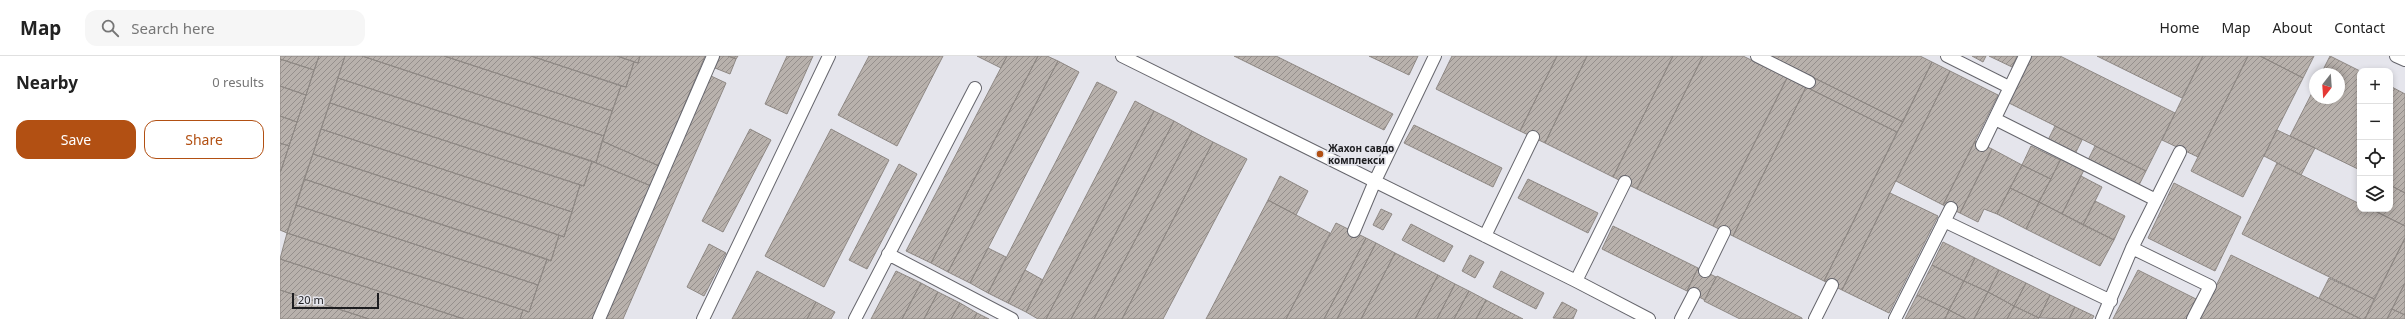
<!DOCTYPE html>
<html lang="en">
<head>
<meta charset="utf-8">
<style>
	body { margin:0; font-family:"Noto Sans",sans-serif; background:#f6f6f6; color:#222 }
	.controls { position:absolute; right:12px; top:12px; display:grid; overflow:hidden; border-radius:8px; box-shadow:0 2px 6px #0003 }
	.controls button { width:36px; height:36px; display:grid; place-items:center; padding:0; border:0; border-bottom:1px solid #e0e0e0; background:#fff; color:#222; font:20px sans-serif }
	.compass { position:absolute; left:2029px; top:12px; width:36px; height:36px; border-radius:50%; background:#fff; box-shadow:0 2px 6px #0003; rotate:197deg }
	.scale { position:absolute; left:12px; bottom:10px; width:87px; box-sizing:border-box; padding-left:4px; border:2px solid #1d1d20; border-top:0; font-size:11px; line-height:14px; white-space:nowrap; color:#1d1d20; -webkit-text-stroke:3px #e5e5ec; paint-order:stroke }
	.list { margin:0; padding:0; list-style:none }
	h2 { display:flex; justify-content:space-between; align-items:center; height:52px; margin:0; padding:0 16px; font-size:17px }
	h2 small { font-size:13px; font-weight:400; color:#767676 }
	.actions { display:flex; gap:8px; padding:12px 16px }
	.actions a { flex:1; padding:9px 0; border:1px solid #b25013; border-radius:12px; text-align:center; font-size:14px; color:#b25013 }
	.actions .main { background:#b25013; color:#fff }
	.icon { flex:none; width:22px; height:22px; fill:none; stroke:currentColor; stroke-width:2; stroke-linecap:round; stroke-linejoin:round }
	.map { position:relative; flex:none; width:2125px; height:263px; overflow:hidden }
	header { display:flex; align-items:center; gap:24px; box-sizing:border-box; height:56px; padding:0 20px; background:#fff; border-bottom:1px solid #e0e0e0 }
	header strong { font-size:19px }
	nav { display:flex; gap:22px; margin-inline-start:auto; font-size:14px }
	.search { width:280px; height:36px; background:#f6f6f6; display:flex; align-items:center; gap:10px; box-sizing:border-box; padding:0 14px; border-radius:12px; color:#767676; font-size:15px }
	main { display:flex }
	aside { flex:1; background:#fff }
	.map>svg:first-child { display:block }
	.building { fill:url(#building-hatch); stroke:#8e8884 }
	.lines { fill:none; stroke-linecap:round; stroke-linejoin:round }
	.lane-casing { stroke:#66666d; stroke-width:14 }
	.lane { stroke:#fff; stroke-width:12 }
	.poi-dot { fill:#b25013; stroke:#e5e5ec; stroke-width:1.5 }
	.labels { text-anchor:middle; stroke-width:3.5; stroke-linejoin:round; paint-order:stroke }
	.poi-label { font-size:10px; font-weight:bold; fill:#1d1d20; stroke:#e5e5ec; text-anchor:start }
</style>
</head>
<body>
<header>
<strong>Map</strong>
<div class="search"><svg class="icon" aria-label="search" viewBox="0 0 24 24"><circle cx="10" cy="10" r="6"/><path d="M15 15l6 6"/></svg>Search here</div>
<nav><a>Home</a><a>Map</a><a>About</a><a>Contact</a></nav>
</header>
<main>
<aside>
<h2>Nearby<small>0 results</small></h2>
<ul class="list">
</ul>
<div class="actions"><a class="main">Save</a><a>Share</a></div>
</aside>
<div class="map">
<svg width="2125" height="263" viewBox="0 0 2125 263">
	<defs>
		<pattern id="building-hatch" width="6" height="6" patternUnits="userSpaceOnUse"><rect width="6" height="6" fill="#b8b1ac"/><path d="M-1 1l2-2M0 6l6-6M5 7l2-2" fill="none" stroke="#958f8c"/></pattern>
	</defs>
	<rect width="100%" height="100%" fill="#e5e5ec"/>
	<path class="building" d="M0,0H39L34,14L0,3Z
		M39,0H65L7,177L0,174V117Z
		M65,0H82L324,80L316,107L58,22Z
		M82,0H164L332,55L324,80Z
		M164,0H251L341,30L332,55Z
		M251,0H337L354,6L346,31Z
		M337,0H360L358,7Z
		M360,0H425L379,110L322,85L341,30L346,31L354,6L358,7Z
		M440,0H448L456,3L450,18L435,12Z
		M448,0H458L456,3Z
		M507,0H533L507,58L485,48Z
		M589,0H663L617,90L558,59Z
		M697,0H727L721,12Z
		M727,0H758L651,207L626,195Z
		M758,0H767L778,5L668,216L651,207Z
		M954,0H996L1113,58L1104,74Z
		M1089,0H1138L1129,19Z
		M1172,0H1277L1240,75L1156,33Z
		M1277,0H1307L1265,87L1240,75Z
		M1307,0H1393L1333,121L1265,87Z
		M1393,0H1423L1357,133L1333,121Z
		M1423,0H1463L1507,22L1433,170L1357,133Z
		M1490,0H1640L1652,6L1623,66Z
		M1692,0H1706L1703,6Z
		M1709,0H1737L1732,11Z
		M1752,0H1780L1895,57L1866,115L1729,47Z
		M1817,0H1923L1902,42Z
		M1923,0H1968L1918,101L1882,84Z
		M1968,0H1980L2023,22L1963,141L1911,115Z
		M1980,0H2034L2023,22Z
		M2050,0L2080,15V114L2010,80L2035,31V42H2059V18H2041Z
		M0,3L34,14L26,39L0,30Z
		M778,5L799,16L690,227L668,216Z
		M1652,6L1670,15L1562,234L1544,225Z
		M1670,15L1718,39L1663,149L1616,125Z
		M431,20L446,27L343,263H325Z
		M1532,21L1623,66L1617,76L1526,31Z
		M58,22L312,105L304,130L50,47Z
		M1507,22L1526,31L1453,180L1433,170Z
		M817,26L837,36L728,247L708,237Z
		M0,30L26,39L17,66L0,60Z
		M2110,30L2125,38V137L2110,129Z
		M1526,31L1617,76L1544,225L1453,180Z
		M855,45L874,55L766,263H758L746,256Z
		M50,47L300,129L292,156L41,73Z
		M874,55L894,65L791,263H766Z
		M0,60L17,66L9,90L0,87Z
		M894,65L912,75L814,263H791Z
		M1134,69L1222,112L1213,131L1124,87Z
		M1775,70L1802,84L1795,98L1768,84Z
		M41,73L292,156L284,181L33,98Z
		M470,73L491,84L443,176L422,165Z
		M551,73L609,104L544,231L485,200Z
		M1997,74L2035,92L2021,119L1984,100Z
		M912,75L933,86L842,263H814Z
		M322,85L379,110L371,130L316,107Z
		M1695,85L1712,93L1680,157L1663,149Z
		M933,86L967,103L883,263H842Z
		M0,87L9,90L1,115H0Z
		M1751,90L1780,104L1771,123L1742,109Z
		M1815,90L1866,115L1859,129L1808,104Z
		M1712,93L1742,109L1717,158L1704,153L1698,166L1680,157Z
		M33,98L279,179L271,205L24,123Z
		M1782,101L1805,112L1782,158L1759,146Z
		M312,105L371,130L313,263H240L243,254L249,256L267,203L271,205L279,179L284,181L300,129L304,130Z
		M1997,107L2080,148V153H2091L2125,170V182L2094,243L1962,178Z
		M619,108L637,118L587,213L569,204Z
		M1742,109L1771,123L1759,146L1730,132Z
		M1000,120L1028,135L1016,159L988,144Z
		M1801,120L1822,131L1803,169L1782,158Z
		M24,123L267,203L258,229L16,149Z
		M1248,123L1318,157L1308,177L1238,142Z
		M1894,127L1961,161L1935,215L1868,182Z
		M2110,129L2125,137V170L2091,153H2110Z
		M1730,132L1759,146L1746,173L1717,158Z
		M1610,137L1658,160L1609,257L1562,234Z
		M988,144L1050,177L1006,263H926Z
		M1815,145L1845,160L1834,184L1803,169Z
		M1759,146L1834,184L1820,210L1746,173Z
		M16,149L258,229L249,256L7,177Z
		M1101,153L1112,158L1103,174L1093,169Z
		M1056,167L1086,182L1044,263H1006Z
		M1131,168L1173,190L1164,206L1122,184Z
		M1333,170L1418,212L1407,235L1322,193Z
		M7,177L243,254L240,263H184L0,203Z
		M1086,182L1096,187L1057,263H1044Z
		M2125,182V227L2107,263H2085Z
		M1663,186L1695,202L1684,225L1652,209Z
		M1096,187L1115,197L1081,263H1057Z
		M429,188L446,197L424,240L407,231Z
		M708,192L726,201L708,237L690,227Z
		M1115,197L1158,219L1135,263H1081Z
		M1190,199L1204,206L1195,222L1182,215Z
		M1951,199L2081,263H1920Z
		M1695,202L1719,214L1708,236L1684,225Z
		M0,203L184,263H89L0,234Z
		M1652,209L1684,225L1669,254L1637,239Z
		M1418,212L1436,221L1425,244L1407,235Z
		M745,214L763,224L746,256L728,247Z
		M1719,214L1746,227L1734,250L1708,236Z
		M1858,214L1916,243L1906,263H1833Z
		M477,215L536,246L527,263H452Z
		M616,215L641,227L622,263H591Z
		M1221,215L1264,237L1256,253L1213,231Z
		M1158,219L1175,228L1157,263H1135Z
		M1437,220L1522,262V263H1460L1424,245Z
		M2049,222L2094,243L2085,263H2081L2039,242Z
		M1684,225L1708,236L1694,263H1686L1669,254Z
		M641,227L658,236L644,263H622Z
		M1746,227L1770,239L1759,262L1734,250Z
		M2125,227V259L2112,253Z
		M1175,228L1189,235L1174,263H1157Z
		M0,234L89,263H0Z
		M1189,235L1206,244L1196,263H1174Z
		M658,236L680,247L671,263H644Z
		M1708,236L1734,250L1727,263H1694Z
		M1637,239L1669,254L1665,263H1625Z
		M1770,239L1795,251L1789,263L1759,262Z
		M1206,244L1243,263H1196Z
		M536,246L555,256L551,263H527Z
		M1282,246L1297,254L1293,263L1273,262Z
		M680,247L697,257L694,263H671Z
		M1734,250L1759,262L1758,263H1727Z
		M1795,251L1814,260L1812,263H1789Z
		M2112,253L2125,259V263H2107Z
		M1669,254L1686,263H1665Z
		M697,257L709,263H694Z"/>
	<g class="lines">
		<defs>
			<path id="lane" d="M842,0L1296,225L1369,263
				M1477,0L1529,26
				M1667,0L1729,31
				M2116,0L2125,4
				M1715,63L1876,144
				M1702,89L1745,0
				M1664,165L1831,245
				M1074,175L1095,125L1155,0
				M1205,180L1253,81
				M1852,192L1900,96
				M608,198L732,263
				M1425,215L1444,176
				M1296,225L1345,126
				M319,263L433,0
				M423,263L549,0
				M575,263L695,32
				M1401,263L1414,238
				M1535,263L1552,229
				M1615,263L1671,152
				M1822,263L1852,192L1930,230L1913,263"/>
		</defs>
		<use href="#lane" class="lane-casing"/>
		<use href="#lane" class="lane"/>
	</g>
	<circle class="poi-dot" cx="1040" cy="98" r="4"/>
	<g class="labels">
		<g class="poi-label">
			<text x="1048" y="96">Жахон савдо<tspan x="1048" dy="12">комплекси</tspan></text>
		</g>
	</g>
</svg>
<div class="controls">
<button>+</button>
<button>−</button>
<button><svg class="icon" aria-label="locate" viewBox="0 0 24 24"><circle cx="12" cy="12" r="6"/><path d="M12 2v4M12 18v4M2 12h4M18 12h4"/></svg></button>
<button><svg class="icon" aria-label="layers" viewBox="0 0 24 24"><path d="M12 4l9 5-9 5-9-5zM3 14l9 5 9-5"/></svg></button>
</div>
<svg class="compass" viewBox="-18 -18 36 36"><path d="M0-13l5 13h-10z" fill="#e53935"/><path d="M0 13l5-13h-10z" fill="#767676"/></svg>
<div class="scale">20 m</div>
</div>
</main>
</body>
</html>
